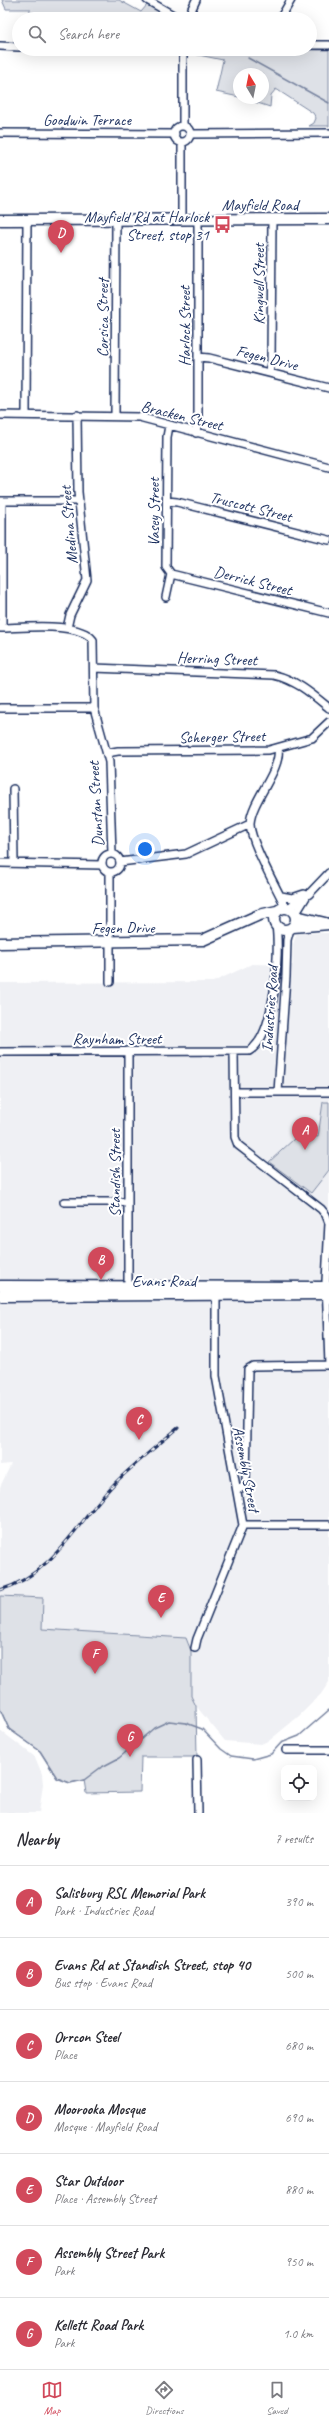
<!DOCTYPE html>
<html lang="en">
<head>
<meta charset="utf-8">
<style>
	body { margin:0; font-family:Caveat,sans-serif; background:#f7f7f7; color:#2b2b33 }
	.controls { position:absolute; right:12px; bottom:12px; display:grid; overflow:hidden; border-radius:8px; box-shadow:0 4px 16px #0002 }
	.controls button { width:36px; height:36px; display:grid; place-items:center; padding:0; border:0; border-bottom:1px solid #e1e1e2; background:#fff; color:#2b2b33; font:20px sans-serif }
	.compass { position:absolute; left:233px; top:68px; width:36px; height:36px; border-radius:50%; background:#fff; box-shadow:0 4px 16px #0002; rotate:350deg }
	.you { position:absolute; left:145px; top:849px; width:14px; height:14px; margin:-10px; border:3px solid #fff; border-radius:50%; background:#1a73e8; box-shadow:0 0 0 6px #1a73e833 }
	.badge { display:grid; place-items:center; width:26px; height:26px; border-radius:50%; background:#d1495b; color:#fff; font-size:13px; font-weight:700 }
	.pin { position:absolute; translate:-50% -33px; filter:drop-shadow(0 1px 2px #0008) }
	.pin::after { content:''; position:absolute; top:21px; width:14px; height:12px; background:inherit; clip-path:polygon(0 0,100% 0,50% 100%) }
	.list { margin:0; padding:0; list-style:none }
	h2 { display:flex; justify-content:space-between; align-items:center; height:52px; margin:0; padding:0 16px; font-size:17px }
	h2 small { font-size:13px; font-weight:400; color:#7c7c81 }
	.list li { display:grid; grid-template-columns:26px 1fr auto; gap:12px; align-items:center; box-sizing:border-box; height:72px; padding:0 16px; border-top:1px solid #e1e1e2 }
	.list b { display:block; font-size:15px; white-space:nowrap }
	.list p { margin:0; font-size:13px; white-space:nowrap; color:#7c7c81 }
	.list em { font-size:13px; font-style:normal; color:#7c7c81 }
	.icon { flex:none; width:22px; height:22px; fill:none; stroke:currentColor; stroke-width:2; stroke-linecap:round; stroke-linejoin:round }
	.map { position:relative; flex:none; width:329px; height:1813px; overflow:hidden }
	.search { position:absolute; background:#fff; box-shadow:0 4px 16px #0002; left:12px; right:12px; top:12px; height:44px; display:flex; align-items:center; gap:10px; box-sizing:border-box; padding:0 14px; border-radius:22px; color:#7c7c81; font-size:15px }
	.sheet { height:556px; background:#fff }
	nav { display:flex; justify-content:space-around; align-items:center; box-sizing:border-box; height:56px; border-top:1px solid #e1e1e2; background:#fff; font-size:11px; color:#7c7c81 }
	nav a { display:grid; justify-items:center; gap:2px }
	nav .on { color:#d1495b }
	.map>svg:first-child { display:block }
	.built { fill:#eff0f4 }
	.green { fill:#dee1e7; stroke:#7c88a2 }
	.lines { fill:none; stroke-linecap:round; stroke-linejoin:round }
	.stream { stroke:#77839f; stroke-width:1.5 }
	.street-casing { stroke:#1b2f5e; stroke-width:10 }
	.secondary-casing { stroke:#1b2f5e; stroke-width:13 }
	.street { stroke:#fff; stroke-width:7 }
	.secondary { stroke:#fff; stroke-width:10 }
	.rail-casing { stroke:#1b2f5e; stroke-width:3 }
	.rail { stroke:#fff; stroke-width:1.5; stroke-dasharray:4.5; stroke-linecap:butt }
	.labels { text-anchor:middle; stroke-width:4; stroke-linejoin:round; paint-order:stroke }
	.street-label { font-size:16px; fill:#1b2f5e; stroke:#fff }
	.poi-label { font-size:16px; fill:#1b2f5e; stroke:#fff; text-anchor:end }
</style>
</head>
<body>
<div class="map">
<svg width="329" height="1813" viewBox="0 0 329 1813">
	<rect width="100%" height="100%" fill="#fff"/>
	<filter id="ink" filterUnits="userSpaceOnUse"><feTurbulence type="fractalNoise" baseFrequency=".025" numOctaves="2"/><feDisplacementMap in="SourceGraphic" scale="8" xChannelSelector="R" yChannelSelector="G"/><feConvolveMatrix kernelMatrix="1 2 1 2 8 2 1 2 1" color-interpolation-filters="sRGB"/></filter>
	<g filter="url(#ink)">
		<path class="built" d="M299,933H329V1102H323L318,1137L294,1139L269,1162L311,1193L329,1170V1682L321,1694L299,1716L270,1740L261,1744L225,1741L196,1706L191,1696V1651L186,1638L41,1629L43,1598L0,1596V1487L11,1464L0,1465V983L213,982L252,964L293,965V944L296,935Z
			M0,1730L35,1757L42,1774L43,1784L39,1813H0Z"/>
		<path class="green" d="M2,0H119L141,12L147,5L174,19H30V9H6Z
			M189,49L329,50V126H309L314,123L316,118L313,113L276,89L271,95L270,107L242,98H263V74H239V97L216,92L223,60L189,53Z
			M323,1102H329V1170L311,1193L269,1162L294,1139L295,1133L318,1137Z
			M0,1596L43,1598L42,1629L186,1638L191,1651V1696L196,1706L197,1757H141L140,1792L86,1793L84,1780L70,1783L57,1778L40,1751L9,1729L0,1709Z"/>
		<g class="lines">
			<path class="stream" d="M248,58L329,103
				M0,1709L9,1729L40,1751L57,1778L70,1783L84,1780L100,1768L119,1758L154,1728L169,1721L186,1723L202,1729L221,1749L231,1756L253,1759L271,1754L281,1743L299,1736L329,1710"/>
			<defs>
				<path id="street" d="M147,0L180,19
					M187,19L196,0
					M280,19L291,0
					M310,45H329
					M0,46L19,47
					M183,126V49
					M174 134a8 8 0 1 1 16 0a8 8 0 1 1-16 0Z
					M0,133L175,134
					M190,134L329,133
					M182,142V220
					M198,357L209,358L329,388
					M269,372L271,363L272,219
					M0,415L139,417L329,467
					M26,415L27,220
					M115,416L116,220
					M169,426L167,437L166,567L171,574
					M196,433L198,420V220
					M0,501H79
					M2,501V628
					M167,501L177,502L329,540
					M171,574L329,613
					M166,597L171,574
					M0,628C22,628 79,621 93,640L94,708L109,762L112,854
					M67,628L70,615L87,580L78,492L77,415
					M94,668L274,675C296,680 312,694 329,708
					M0,708H94
					M278,748C282,770 252,799 250,823C249,840 278,890 286,908
					M107,753L118,751L269,750L312,738L329,722
					M13,789L14,863
					M102 863a9 9 0 1 1 18 0a9 9 0 1 1-18 0Z
					M120,862L186,854L250,824
					M0,863L102,865
					M110,872V982
					M281,896L292,898L304,894
					M288,908L309,894L329,873
					M295,915L306,897
					M128,1051V1291
					M0,1052L249,1051C275,1037 280,953 276,925
					M234,1052L235,1137L238,1145L321,1209L326,1215L329,1223L326,1281L329,1365
					M235,1092H329
					M278,1092L286,977L287,940L290,929
					M64,1202H128
					M237,1490L245,1486L246,1483L248,1369L253,1366L329,1365
					M243,1525H329
					M195,1648L197,1639L243,1525L216,1376V1291
					M286,1750H329
					M197,1760L198,1813"/>
				<path id="secondary" d="M0,220L329,219
					M274 919a11 11 0 1 1 22 0a11 11 0 1 1-22 0Z
					M296,916L325,923
					M293,927L329,924
					M0,943L203,940L259,915L277,911
					M0,1286L329,1287
					M0,1296L329,1294"/>
			</defs>
			<use href="#street" class="street-casing"/>
			<use href="#secondary" class="secondary-casing"/>
			<use href="#street" class="street"/>
			<use href="#secondary" class="secondary"/>
			<defs>
				<path id="rail" d="M0,1590C55,1574 80,1517 118,1480C137,1462 158,1445 178,1428"/>
			</defs>
			<use href="#rail" class="rail-casing"/>
			<use href="#rail" class="rail"/>
		</g>
	</g>
	<defs>
		<symbol id="bus-bare" viewBox="-9 -9 18 18"><path d="M-5-6H5V4H4V6H2V4H-2V6H-4V4H-5ZM-3.5-4V0h7V-4ZM-3.5 1.2v1.5H-2V1.2ZM2 1.2v1.5H3.5V1.2Z" fill="#d1495b" stroke="#fff" stroke-width="2.5" paint-order="stroke"/></symbol>
	</defs>
	<g fill-rule="evenodd">
		<use href="#bus-bare" x="210" y="212" width="25" height="25"/>
	</g>
	<g class="labels">
		<g class="street-label">
			<text x="87" y="125">Goodwin Terrace</text>
			<text x="260" y="210">Mayfield Road</text>
			<text transform="translate(258 284) rotate(-90)" y="6">Kingwell Street</text>
			<text transform="translate(102 318) rotate(-90)" y="6">Corsica Street</text>
			<text transform="translate(184 326) rotate(-90)" y="6">Harlock Street</text>
			<text transform="translate(267 357) rotate(14)" y="6">Fegen Drive</text>
			<text transform="translate(182 415) rotate(14)" y="6">Bracken Street</text>
			<text transform="translate(251 506) rotate(14)" y="6">Truscott Street</text>
			<text transform="translate(153 512) rotate(-90)" y="6">Vasey Street</text>
			<text transform="translate(68 525) rotate(-95)" y="6">Medina Street</text>
			<text transform="translate(253 580) rotate(14)" y="6">Derrick Street</text>
			<text transform="translate(217 658) rotate(2)" y="6">Herring Street</text>
			<text transform="translate(222 736) rotate(-1)" y="6">Scherger Street</text>
			<text transform="translate(95 804) rotate(-93)" y="6">Dunstan Street</text>
			<text x="123" y="933">Fegen Drive</text>
			<text transform="translate(269 1009) rotate(-86)" y="6">Industries Road</text>
			<text x="117" y="1044">Raynham Street</text>
			<text transform="translate(114 1173) rotate(-90)" y="6">Standish Street</text>
			<text x="164" y="1286">Evans Road</text>
			<text transform="translate(247 1469) rotate(79)" y="6">Assembly Street</text>
		</g>
		<g class="poi-label">
			<text x="209" y="222">Mayfield Rd at Harlock<tspan x="209" dy="18">Street, stop 31</tspan></text>
		</g>
	</g>
</svg>
<div class="controls">
<button><svg class="icon" aria-label="locate" viewBox="0 0 24 24"><circle cx="12" cy="12" r="6"/><path d="M12 2v4M12 18v4M2 12h4M18 12h4"/></svg></button>
</div>
<svg class="compass" viewBox="-18 -18 36 36"><path d="M0-13l5 13h-10z" fill="#e53935"/><path d="M0 13l5-13h-10z" fill="#7c7c81"/></svg>
<div class="you"></div>
<div class="pin badge" style="left:305px;top:1150px">A</div>
<div class="pin badge" style="left:101px;top:1280px">B</div>
<div class="pin badge" style="left:139px;top:1440px">C</div>
<div class="pin badge" style="left:61px;top:253px">D</div>
<div class="pin badge" style="left:161px;top:1618px">E</div>
<div class="pin badge" style="left:95px;top:1674px">F</div>
<div class="pin badge" style="left:130px;top:1757px">G</div>
<div class="search"><svg class="icon" aria-label="search" viewBox="0 0 24 24"><circle cx="10" cy="10" r="6"/><path d="M15 15l6 6"/></svg>Search here</div>
</div>
<section class="sheet">
<h2>Nearby<small>7 results</small></h2>
<ul class="list">
<li><span class="badge">A</span><div><b>Salisbury RSL Memorial Park</b><p>Park · Industries Road</p></div><em>390 m</em></li>
<li><span class="badge">B</span><div><b>Evans Rd at Standish Street, stop 40</b><p>Bus stop · Evans Road</p></div><em>500 m</em></li>
<li><span class="badge">C</span><div><b>Orrcon Steel</b><p>Place</p></div><em>680 m</em></li>
<li><span class="badge">D</span><div><b>Moorooka Mosque</b><p>Mosque · Mayfield Road</p></div><em>690 m</em></li>
<li><span class="badge">E</span><div><b>Star Outdoor</b><p>Place · Assembly Street</p></div><em>880 m</em></li>
<li><span class="badge">F</span><div><b>Assembly Street Park</b><p>Park</p></div><em>950 m</em></li>
<li><span class="badge">G</span><div><b>Kellett Road Park</b><p>Park</p></div><em>1.0 km</em></li>
</ul>
</section>
<nav>
<a class="on"><svg class="icon" aria-label="map" viewBox="0 0 24 24"><path d="M3 6l6-2 6 2 6-2v14l-6 2-6-2-6 2zM9 4v14M15 6v14"/></svg>Map</a>
<a><svg class="icon" aria-label="directions" viewBox="0 0 24 24"><path d="M12 3l9 9-9 9-9-9zM9 14v-3h6M13 9l2 2-2 2"/></svg>Directions</a>
<a><svg class="icon" aria-label="saved" viewBox="0 0 24 24"><path d="M7 4h10v16l-5-4-5 4z"/></svg>Saved</a>
</nav>
</body>
</html>
